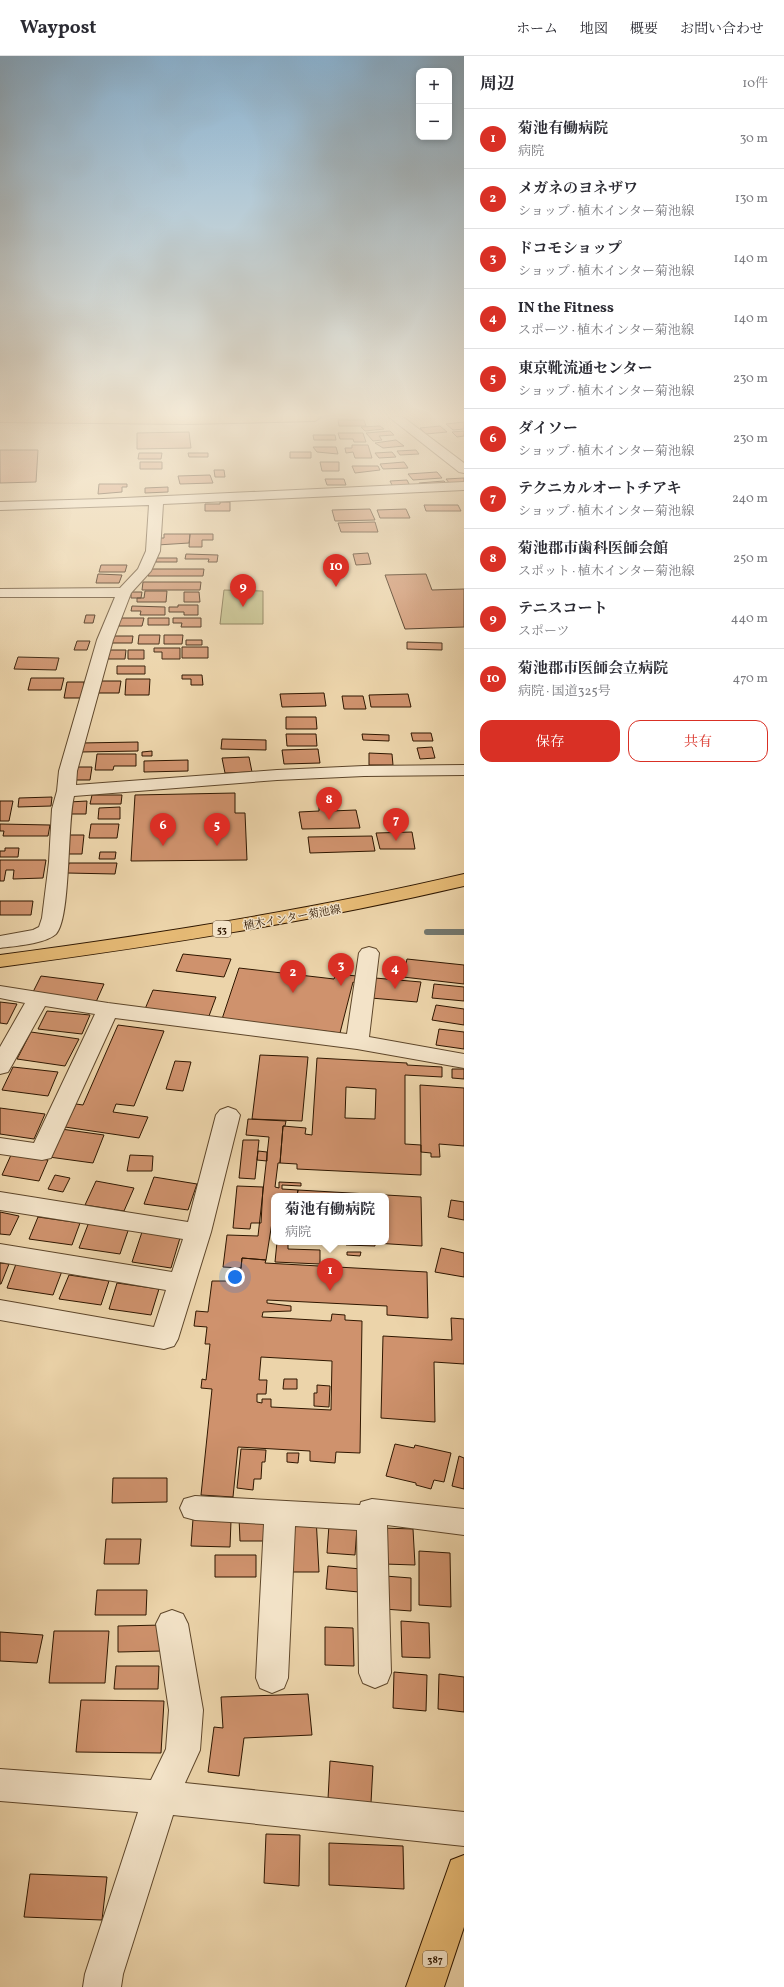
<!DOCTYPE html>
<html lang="ja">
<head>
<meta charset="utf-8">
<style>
	body { margin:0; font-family:Vollkorn,"Noto Serif JP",serif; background:#f2f2f3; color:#2b2b33 }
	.controls { position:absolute; right:12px; top:12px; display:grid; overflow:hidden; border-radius:8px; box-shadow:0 2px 6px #0003 }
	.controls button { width:36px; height:36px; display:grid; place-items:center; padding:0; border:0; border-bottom:1px solid #e1e1e2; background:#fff; color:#2b2b33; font:20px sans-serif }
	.you { position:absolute; left:235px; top:1221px; width:14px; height:14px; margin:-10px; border:3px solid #fff; border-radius:50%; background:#1a73e8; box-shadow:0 0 0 6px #1a73e833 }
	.badge { display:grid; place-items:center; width:26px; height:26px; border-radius:50%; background:#d93025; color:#fff; font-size:13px; font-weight:700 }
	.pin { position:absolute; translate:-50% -33px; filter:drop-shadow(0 1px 2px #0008) }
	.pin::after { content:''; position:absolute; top:21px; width:14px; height:12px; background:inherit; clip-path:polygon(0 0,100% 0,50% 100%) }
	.popup { position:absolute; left:271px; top:1137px; width:118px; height:52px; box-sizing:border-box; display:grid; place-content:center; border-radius:8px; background:#fff; filter:drop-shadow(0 1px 3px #0005); font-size:13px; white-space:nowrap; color:#7c7c81 }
	.popup b { font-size:15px; color:#2b2b33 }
	.popup::after { content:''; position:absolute; left:50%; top:100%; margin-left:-8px; border:8px solid transparent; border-top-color:#fff }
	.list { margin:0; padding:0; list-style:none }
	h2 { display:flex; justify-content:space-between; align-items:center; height:52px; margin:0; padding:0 16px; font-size:17px }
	h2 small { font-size:13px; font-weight:400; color:#7c7c81 }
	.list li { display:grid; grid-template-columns:26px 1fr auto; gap:12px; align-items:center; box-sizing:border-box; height:60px; padding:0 16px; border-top:1px solid #e1e1e2 }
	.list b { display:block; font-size:15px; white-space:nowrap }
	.list p { margin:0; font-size:13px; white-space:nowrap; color:#7c7c81 }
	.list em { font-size:13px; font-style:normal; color:#7c7c81 }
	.actions { display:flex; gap:8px; padding:12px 16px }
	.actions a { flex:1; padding:9px 0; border:1px solid #d93025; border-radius:12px; text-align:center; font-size:14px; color:#d93025 }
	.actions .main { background:#d93025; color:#fff }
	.map { position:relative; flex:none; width:464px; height:1931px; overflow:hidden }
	header { display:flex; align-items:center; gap:24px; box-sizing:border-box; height:56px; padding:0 20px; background:#fff; border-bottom:1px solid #e1e1e2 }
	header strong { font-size:19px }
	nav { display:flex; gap:22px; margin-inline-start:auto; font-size:14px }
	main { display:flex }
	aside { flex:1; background:#fff }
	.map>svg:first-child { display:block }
	.green { fill:#bfbb84; stroke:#776942 }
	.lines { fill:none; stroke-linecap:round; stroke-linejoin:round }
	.stream { stroke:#72766d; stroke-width:6 }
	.building { fill:#cf926d; stroke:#2f1700; fill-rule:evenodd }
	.minor-casing { stroke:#5e462a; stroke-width:2 }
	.primary-casing { stroke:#2f1700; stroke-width:2 }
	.trunk-casing { stroke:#2f1700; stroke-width:2 }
	.minor { fill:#f3e3c8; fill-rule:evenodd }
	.primary { fill:#e6ba75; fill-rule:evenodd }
	.trunk { fill:#e6ba75; fill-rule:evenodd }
	.labels { text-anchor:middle; stroke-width:3; stroke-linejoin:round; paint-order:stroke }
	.shield { fill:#f3e3c8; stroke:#6a543c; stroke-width:1 }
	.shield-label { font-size:10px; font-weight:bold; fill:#2f1700 }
	.street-label { font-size:11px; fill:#2f1700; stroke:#f3e3c8 }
</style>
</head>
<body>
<header>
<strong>Waypost</strong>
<nav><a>ホーム</a><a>地図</a><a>概要</a><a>お問い合わせ</a></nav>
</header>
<main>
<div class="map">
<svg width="464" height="1931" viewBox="0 0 464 1931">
	<rect width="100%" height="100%" fill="#ecd4aa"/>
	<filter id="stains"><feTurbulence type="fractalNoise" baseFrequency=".005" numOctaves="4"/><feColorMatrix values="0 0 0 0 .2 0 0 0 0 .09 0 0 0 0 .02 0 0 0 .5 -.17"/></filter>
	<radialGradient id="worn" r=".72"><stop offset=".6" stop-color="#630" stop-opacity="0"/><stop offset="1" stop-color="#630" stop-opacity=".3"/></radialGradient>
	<path class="green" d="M224,534L263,535V568H220Z"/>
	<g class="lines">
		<path class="stream" d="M427,876H464"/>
	</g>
	<path class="building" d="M338,364H364L366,370H339Z
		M464,366V373L453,374L446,368Z
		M380,370L384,373L365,375L361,371Z
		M440,370L447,376L426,378L420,372Z
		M390,375L394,379L379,380L382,384L373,385L366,377Z
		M464,375V380L457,381L452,376Z
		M189,376L191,392L137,393V377Z
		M338,377H363L366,386H354L353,383H340Z
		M313,379H335L336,384H314Z
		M396,384L404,390L383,392L375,387Z
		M352,389H368L372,402H355L353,396L346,397L345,392H352Z
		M313,391H336L338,398L317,396Z
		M0,394H38L36,426L0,427Z
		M416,394L419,398L400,399L397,395Z
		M290,396H311V402H290Z
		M392,396L396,401L379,402L375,397Z
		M139,397H162L161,403H138Z
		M188,397H208V401H189Z
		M140,406H162V413H140Z
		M320,406H339V415H322Z
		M404,406L408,412L383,413L380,408Z
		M352,410H378L380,414L355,417Z
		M214,414H224L225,421H215Z
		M437,416L442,422L413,424L408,418Z
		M210,419L213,427L180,428L178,420Z
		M464,422V427L450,428L446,423Z
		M325,423H344L346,429H327Z
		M407,424L410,430L393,431L390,425Z
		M444,425L447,428L421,430L419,427Z
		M99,428H127V431H122V436L98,438Z
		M168,431V436L145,437V432Z
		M220,446H230V455H205V448H220Z
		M424,449H458L461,455H426Z
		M370,453L375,464L335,465L332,454Z
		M406,453L410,462H380L377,454Z
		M375,466L378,476H341L338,467Z
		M164,478H190L189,487L157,489L158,482H164Z
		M190,478H213V484H202V491H189Z
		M368,497L371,508L356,509L353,498Z
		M186,498L218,499L217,506H208L209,503H185Z
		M156,502H177V506H156Z
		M101,509H127L125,516H99Z
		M150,513H204L203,520H148Z
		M98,518L122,519L119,527H96Z
		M426,518L432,534L464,533V571L405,573L385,519Z
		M143,526H201L200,534H142Z
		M145,535H167L166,546H137V542H144Z
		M131,536H142L141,542H131Z
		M184,536H199L200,546H184Z
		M178,549H198V559H184V556H169V551H178Z
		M132,550L165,551V559H140L141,555H131Z
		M86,559H95L93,567H84Z
		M120,562H144L142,570H119Z
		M148,562H169V569H148Z
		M173,562H201V571H181L182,567H173Z
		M139,579H160L159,588H138Z
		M164,579H183L182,588H164Z
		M112,580H133L132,587H111Z
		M186,584H202V589H186Z
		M77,585H90L87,594H74Z
		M407,586L442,587V594L407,593Z
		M182,591H208V602H182Z
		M154,592H180V603H162V596H154Z
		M109,594H126L125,603H108Z
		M128,594H144V603H128Z
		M18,601L59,602L56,614L14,613Z
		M117,610H145V618H117Z
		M182,619H202L203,629H191V623H182Z
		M31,622H64L61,634H28Z
		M126,623H150L149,639H125Z
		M98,625H121L119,637H95Z
		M67,626H84L82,642H64Z
		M324,637L326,650L282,651L280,638Z
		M408,638L411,651H371L369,639Z
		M342,640H363L366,653H344Z
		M286,661H316L317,673H286Z
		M411,677H431L433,685H413Z
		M286,678H316L317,690H287Z
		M362,678L389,679V685L363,684Z
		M222,683L266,684V694L221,693Z
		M138,686V695L81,696V687Z
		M432,691L435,702L420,703L417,692Z
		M318,693L320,707L284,708L282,694Z
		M152,695V700H142V696Z
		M369,697L392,698L393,709H369Z
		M97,698H136V710H114L113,714H95Z
		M249,701L252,716L225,717L222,702Z
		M188,704V715L144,716V705Z
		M72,711H92L90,724H71Z
		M235,737V757H245L247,804L131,805L135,739Z
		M92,739H122L121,748H90Z
		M52,741L51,750L18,751L19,742Z
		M0,745H13L9,765H0Z
		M87,745L86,758H67L69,746Z
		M319,750H330L331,755L356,754L360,772L302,773L299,756L319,755Z
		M120,751V763H98L99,752Z
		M0,768L50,769L48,780H3L4,775H0Z
		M91,768H119L117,782H89Z
		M412,776L415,793H380L376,777Z
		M66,779H84L82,798H63Z
		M372,780L375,795L310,797L308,781Z
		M5,792H19L18,801H0V795H5Z
		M100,796H116L115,803H99Z
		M0,804H46L43,822L13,823L14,814H6L4,825H0Z
		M69,807H117L115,818L67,817Z
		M0,845H33L31,859H0Z
		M183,898L231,903L224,921L176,915Z
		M407,903L464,909V928L403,921Z
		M239,912L334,923L336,918L357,920L355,927L353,926L340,977L222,963Z
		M41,920L104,928L96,946L32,938Z
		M375,922L421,926L417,946L371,942Z
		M434,928L464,931V945L432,942Z
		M153,934L216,941L209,960L145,953Z
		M0,946L17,948L7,968L0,967Z
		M436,949L464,953V969L432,964Z
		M47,955L90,959L82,978L38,973Z
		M118,969L164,975L134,1050L116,1048L113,1056L148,1061L139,1082L65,1071L76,1048L83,1049Z
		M439,973L464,976V993L436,989Z
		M31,976L79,983L65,1010L17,1003Z
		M260,999L308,1001L302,1065L252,1063Z
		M317,1002L407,1007V1009L442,1011V1021L405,1019V1088L421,1089V1119L297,1113V1108L280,1107L283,1070L306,1072L305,1078L312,1079ZM346,1031L376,1033L375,1063L345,1062Z
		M175,1005L191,1006L183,1035L166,1033Z
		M13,1011L58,1016L48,1040L2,1034Z
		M452,1013H464V1023L452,1022Z
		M420,1029L464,1032V1090L439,1088L440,1101H431V1097L421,1096Z
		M0,1052L45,1058L34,1083L0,1078Z
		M248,1063L286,1065L285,1070H283L280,1107H278L275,1131L279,1132V1126L301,1127V1130L282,1129V1133L298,1134L297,1140H274V1154L266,1204L242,1202L241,1212L223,1211L227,1179L258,1180L269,1081L246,1079Z
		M61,1073L104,1079L93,1107L49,1101Z
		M243,1084H259L255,1123L239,1122Z
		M258,1095L267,1096V1105L257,1104Z
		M11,1099L48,1104L39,1125L2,1119Z
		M130,1099L153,1100L152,1115H127Z
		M55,1119L70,1122L63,1136L48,1133Z
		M154,1121L197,1128L188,1154L144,1148Z
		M96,1125L134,1132L124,1155L85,1149Z
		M237,1130L263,1131L261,1167H251L250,1173L233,1172Z
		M298,1134L421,1141L422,1190L375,1187V1190L346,1189V1186H386V1140H297Z
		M451,1144L464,1146V1164L448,1161Z
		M0,1156L19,1160L10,1179L0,1178Z
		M38,1161L80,1167L72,1189L29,1183Z
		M89,1166L129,1172L120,1198L79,1192Z
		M142,1176L180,1182L171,1212L132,1206Z
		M277,1186H288V1193L320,1194V1208L275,1206Z
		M441,1192L464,1197V1221L435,1216Z
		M347,1196H361L360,1200L347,1199Z
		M242,1202L266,1204L265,1207L427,1216L428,1262L387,1259V1250L267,1244V1247L291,1250V1255L263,1256L262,1261L331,1265L332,1258L345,1259V1264L362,1265L360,1397L336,1396L335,1407L310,1405V1395L238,1391L233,1441L201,1439L212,1333L201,1332L202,1323L206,1324L210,1288H205L207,1271L194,1270L196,1255L208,1256L212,1225H227L228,1222H240ZM261,1301L332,1305L331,1354L271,1351V1343H262V1347L257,1346V1338H266L267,1324H259Z
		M0,1207L9,1208L1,1228H0Z
		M16,1208L62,1215L53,1239L7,1232Z
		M69,1219L109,1225L101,1249L59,1243Z
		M117,1227L159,1233L151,1259L109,1253Z
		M451,1262L464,1263V1308L434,1306L435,1366L381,1362L383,1280L452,1284Z
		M284,1323H297V1333H283Z
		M317,1329L330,1330L329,1351L314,1350V1337H317Z
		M395,1388L414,1392L415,1389L451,1397L444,1426L434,1424L431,1433L416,1429V1427L386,1420Z
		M241,1393L266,1394L265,1406H262L261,1423H254L253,1434L237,1432Z
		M287,1397H299L298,1407L287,1406Z
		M459,1400L464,1402V1433L452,1430Z
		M113,1422H167V1446L112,1447Z
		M264,1460L265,1485H240L239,1461Z
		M286,1461H316L319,1516H288Z
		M193,1463L231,1465L230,1491L191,1490Z
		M329,1469L357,1471L355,1499L327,1497Z
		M383,1472L413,1473L415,1509L384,1508Z
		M106,1483H141L139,1508H104Z
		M419,1495L450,1497L451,1551L419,1549Z
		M215,1499H256V1521H215Z
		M328,1510L361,1513L359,1536L326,1533Z
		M385,1520L411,1522V1555L384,1553Z
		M97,1534H147L146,1559H95Z
		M401,1565L429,1567L430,1602L402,1601Z
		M163,1569V1595L118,1596V1570Z
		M325,1571L353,1572L354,1610L325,1609Z
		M54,1575H109L105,1627H49Z
		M0,1576L43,1579L37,1607L0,1605Z
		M116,1610H159L158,1633H114Z
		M394,1616L427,1619L426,1655L393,1652Z
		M439,1618L464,1621V1656L438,1653Z
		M308,1638L312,1679L244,1682L239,1720L208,1716L214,1671L223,1672L221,1641Z
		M81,1644L164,1645L161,1697L76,1696Z
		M330,1705L373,1710L371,1747L328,1743Z
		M266,1778L300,1779L299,1830L264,1827Z
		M329,1787L403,1790L404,1833L329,1829Z
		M30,1818L107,1821L102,1864L24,1861Z"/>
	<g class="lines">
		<defs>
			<path id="minor" d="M389,361H403L464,407V417L459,416Z
				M464,426V434L163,448L160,495L151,515L131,537L113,584L77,715L76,729L277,714L364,710L464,709V719L364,720L277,724L74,740C67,766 71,863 56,878C45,888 14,890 0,892V880L33,874L39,871L42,862L49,806L52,753L57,735L59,715L97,584L115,541H0V533L120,532L138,513L146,495L149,449L0,454V446L103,443Z
				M369,891L376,893L379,897L369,981L464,998V1012L357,993L115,962L51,1102L42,1104L0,1098V1082L34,1087L95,958L45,950L11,1011L8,1016L0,1018V991L25,947L0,942V930L108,947L347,978L359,897L362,893Z
				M228,1051L236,1054L240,1059L211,1176L178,1283L174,1290L164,1293L0,1264V1244L154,1271L166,1234L0,1206V1188L172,1216L183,1183L0,1154V1136L188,1166L216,1059L220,1054Z
				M195,1440L360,1449L361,1446L372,1443L464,1453V1479L387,1469L391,1617L387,1627L375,1632L363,1627L359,1617L357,1474L295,1470L288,1622L284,1632L272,1637L260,1632L256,1622L264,1468L195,1464L184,1461L180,1452L184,1443Z
				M172,1554L183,1558L188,1568L203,1654L200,1694L185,1727L464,1756V1790L173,1759L123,1918L121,1931H83L85,1918L138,1756L0,1745V1713L151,1724L166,1693L169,1654L156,1568L161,1558Z"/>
			<path id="primary" d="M464,818V830C311,866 156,890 0,911V899C156,878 311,854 464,818Z"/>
			<path id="trunk" d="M0,361H321L315,365L187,368L0,366Z
				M464,1799V1871L444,1931H406L451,1804Z"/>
		</defs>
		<use href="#minor" class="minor-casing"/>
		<use href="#primary" class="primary-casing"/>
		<use href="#trunk" class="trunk-casing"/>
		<use href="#minor" class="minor"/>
		<use href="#primary" class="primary"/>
		<use href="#trunk" class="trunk"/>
	</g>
	<linearGradient id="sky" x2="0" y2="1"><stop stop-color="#8ab4d4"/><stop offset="0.57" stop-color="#f6ecd9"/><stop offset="1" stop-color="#f6ecd9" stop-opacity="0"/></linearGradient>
	<rect width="464" height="631" fill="url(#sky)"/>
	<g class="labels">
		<g class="shield">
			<rect x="213" y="865" width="18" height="16" rx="3"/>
			<rect x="423" y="1895" width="24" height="16" rx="3"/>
		</g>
		<g class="shield-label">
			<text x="222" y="877">53</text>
			<text x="435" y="1907">387</text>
		</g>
		<g class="street-label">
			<text transform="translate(292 861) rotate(-10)" y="4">植木インター菊池線</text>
		</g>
	</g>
	<rect width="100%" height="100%" filter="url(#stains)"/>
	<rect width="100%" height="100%" fill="url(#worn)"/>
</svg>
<div class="controls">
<button>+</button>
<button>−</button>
</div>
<div class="you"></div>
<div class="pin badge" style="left:330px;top:1235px">1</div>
<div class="popup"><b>菊池有働病院</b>病院</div>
<div class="pin badge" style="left:293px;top:937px">2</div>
<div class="pin badge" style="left:341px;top:930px">3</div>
<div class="pin badge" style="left:395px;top:933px">4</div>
<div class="pin badge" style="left:217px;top:790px">5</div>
<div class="pin badge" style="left:163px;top:790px">6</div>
<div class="pin badge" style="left:396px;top:785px">7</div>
<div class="pin badge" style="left:329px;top:764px">8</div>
<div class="pin badge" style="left:243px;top:551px">9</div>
<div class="pin badge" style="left:336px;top:531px">10</div>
</div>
<aside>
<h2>周辺<small>10件</small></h2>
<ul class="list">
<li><span class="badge">1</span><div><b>菊池有働病院</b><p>病院</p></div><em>30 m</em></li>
<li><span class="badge">2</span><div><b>メガネのヨネザワ</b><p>ショップ · 植木インター菊池線</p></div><em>130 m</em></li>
<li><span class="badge">3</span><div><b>ドコモショップ</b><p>ショップ · 植木インター菊池線</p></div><em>140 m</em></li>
<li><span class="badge">4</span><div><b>IN the Fitness</b><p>スポーツ · 植木インター菊池線</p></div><em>140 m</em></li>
<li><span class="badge">5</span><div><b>東京靴流通センター</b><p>ショップ · 植木インター菊池線</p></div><em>230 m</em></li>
<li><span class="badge">6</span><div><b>ダイソー</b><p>ショップ · 植木インター菊池線</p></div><em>230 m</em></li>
<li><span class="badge">7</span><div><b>テクニカルオートチアキ</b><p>ショップ · 植木インター菊池線</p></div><em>240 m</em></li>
<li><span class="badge">8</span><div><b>菊池郡市歯科医師会館</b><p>スポット · 植木インター菊池線</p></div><em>250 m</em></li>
<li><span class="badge">9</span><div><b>テニスコート</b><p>スポーツ</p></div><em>440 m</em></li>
<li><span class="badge">10</span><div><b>菊池郡市医師会立病院</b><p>病院 · 国道325号</p></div><em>470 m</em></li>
</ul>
<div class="actions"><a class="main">保存</a><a>共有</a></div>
</aside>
</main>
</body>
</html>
